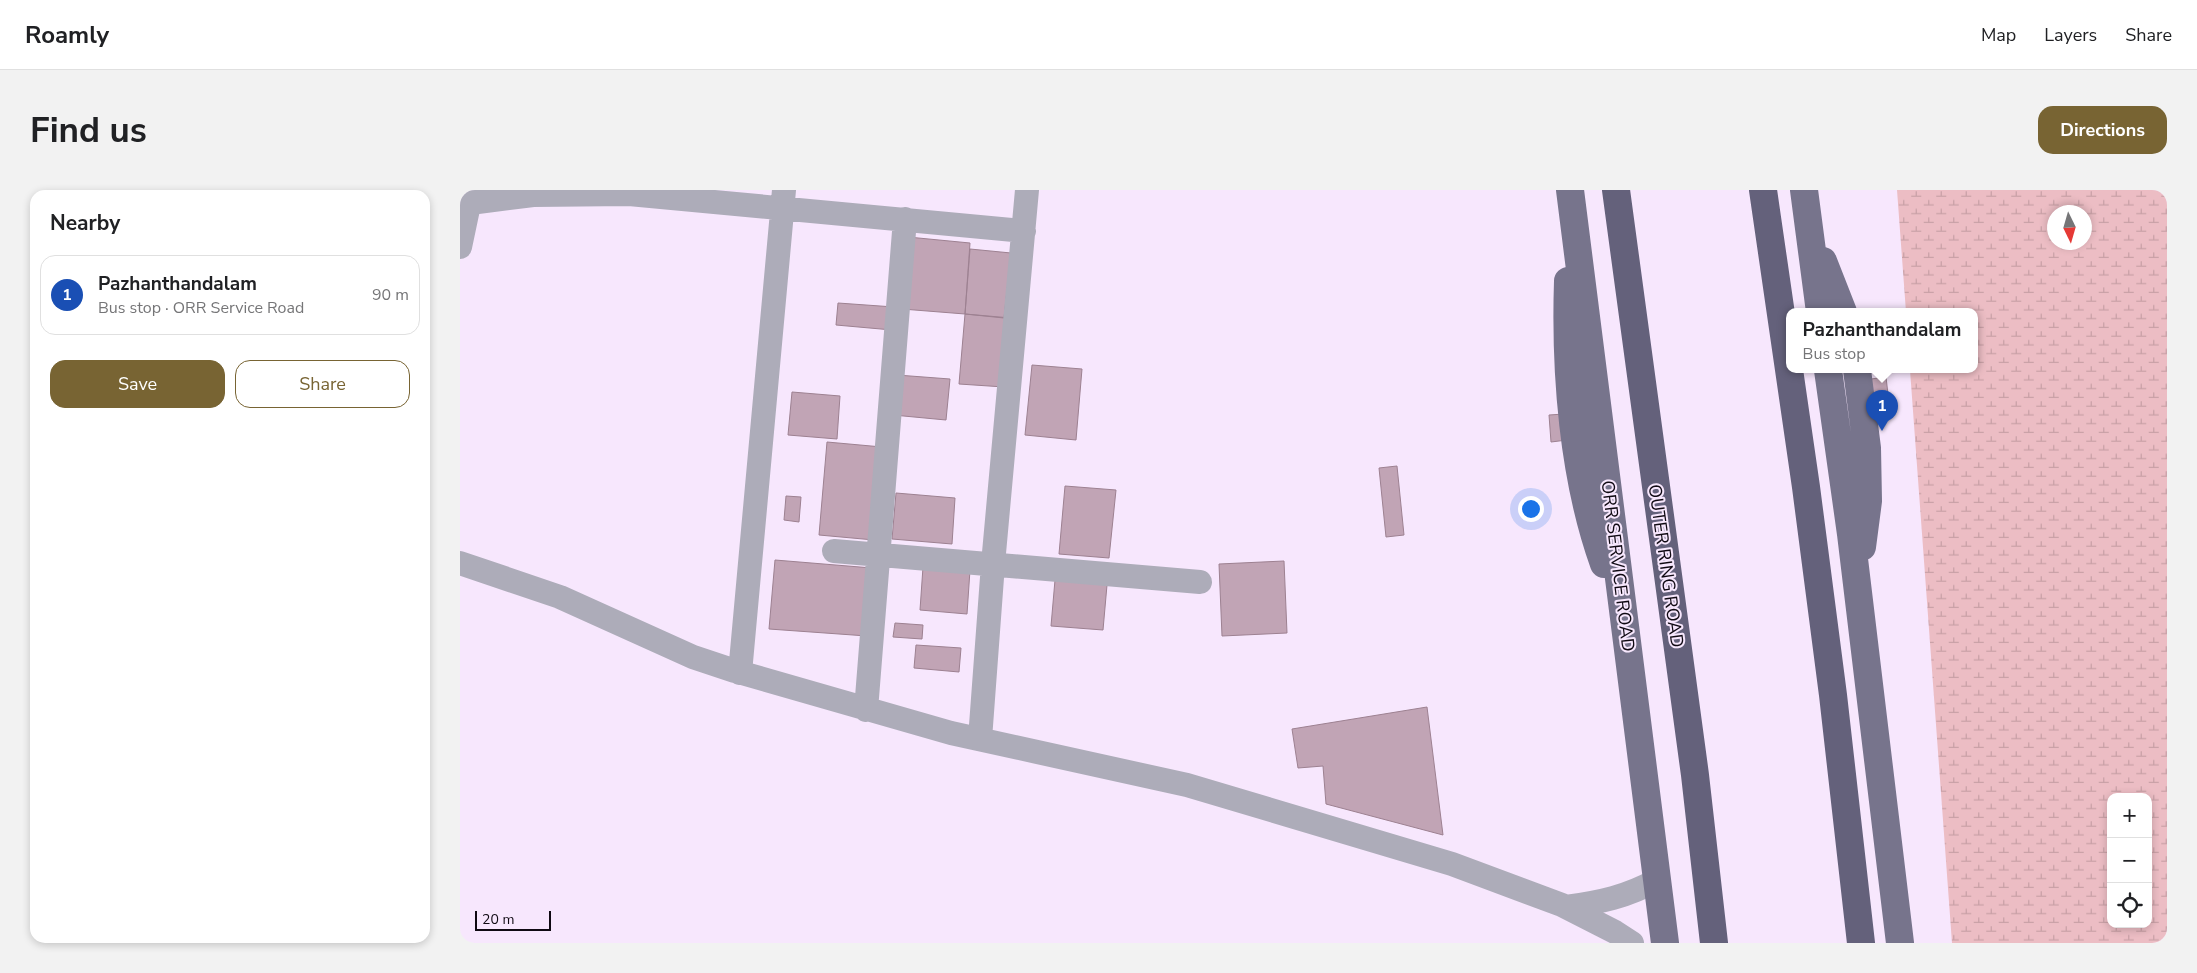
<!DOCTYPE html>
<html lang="en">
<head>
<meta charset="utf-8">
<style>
	body { margin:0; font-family:"Nunito Sans",sans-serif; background:#f2f2f2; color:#202124 }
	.controls { position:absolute; right:15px; bottom:15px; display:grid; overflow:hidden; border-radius:10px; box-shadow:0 2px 8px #0003 }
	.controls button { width:45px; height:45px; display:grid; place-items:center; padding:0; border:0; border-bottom:1px solid #e0e0e0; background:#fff; color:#202124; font:25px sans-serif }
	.compass { position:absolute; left:1587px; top:15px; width:45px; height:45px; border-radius:50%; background:#fff; box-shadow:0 2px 8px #0003; rotate:175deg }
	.scale { position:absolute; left:15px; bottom:12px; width:76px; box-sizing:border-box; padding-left:5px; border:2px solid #0f0912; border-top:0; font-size:14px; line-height:18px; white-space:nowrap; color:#0f0912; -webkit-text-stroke:4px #f7e7fd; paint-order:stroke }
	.you { position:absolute; left:1070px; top:318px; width:18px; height:18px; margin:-12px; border:4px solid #fff; border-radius:50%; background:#1a73e8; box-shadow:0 0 0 8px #1a73e833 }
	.badge { display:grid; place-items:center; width:32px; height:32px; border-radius:50%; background:#786433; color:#fff; font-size:16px; font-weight:700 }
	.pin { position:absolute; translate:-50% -41px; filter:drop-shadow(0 1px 2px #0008) }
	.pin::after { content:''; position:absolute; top:26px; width:18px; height:15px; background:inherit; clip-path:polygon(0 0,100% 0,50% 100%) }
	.popup { position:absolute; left:1326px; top:118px; width:192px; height:65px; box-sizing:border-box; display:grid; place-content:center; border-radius:10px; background:#fff; filter:drop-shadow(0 1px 4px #0005); font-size:16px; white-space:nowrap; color:#757577 }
	.popup b { font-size:19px; color:#202124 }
	.popup::after { content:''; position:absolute; left:50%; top:100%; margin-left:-10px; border:10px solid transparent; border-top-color:#fff }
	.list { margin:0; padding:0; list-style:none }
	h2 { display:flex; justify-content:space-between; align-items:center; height:65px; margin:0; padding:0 20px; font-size:21px }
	h2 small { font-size:16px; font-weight:400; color:#757577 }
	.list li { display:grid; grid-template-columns:32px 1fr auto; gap:15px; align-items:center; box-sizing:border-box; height:80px; margin:0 10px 10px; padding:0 10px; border:1px solid #e0e0e0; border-radius:15px }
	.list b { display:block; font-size:19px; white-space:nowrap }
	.list p { margin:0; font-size:16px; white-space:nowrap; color:#757577 }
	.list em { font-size:16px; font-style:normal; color:#757577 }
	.actions { display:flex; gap:10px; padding:15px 20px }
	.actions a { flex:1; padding:11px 0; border:1px solid #786433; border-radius:15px; text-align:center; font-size:18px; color:#786433 }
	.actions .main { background:#786433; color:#fff }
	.icon { flex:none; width:28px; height:28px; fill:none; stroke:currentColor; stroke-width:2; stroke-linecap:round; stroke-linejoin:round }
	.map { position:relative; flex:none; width:1707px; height:753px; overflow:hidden; border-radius:15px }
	header { display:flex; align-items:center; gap:30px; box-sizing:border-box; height:70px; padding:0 25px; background:#fff; border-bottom:1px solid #e0e0e0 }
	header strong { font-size:24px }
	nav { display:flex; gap:28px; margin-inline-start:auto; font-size:18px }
	.intro { display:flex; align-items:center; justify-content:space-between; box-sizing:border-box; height:120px; padding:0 30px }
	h1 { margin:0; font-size:35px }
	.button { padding:12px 22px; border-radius:15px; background:#786433; color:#fff; font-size:18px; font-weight:700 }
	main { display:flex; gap:30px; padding:0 30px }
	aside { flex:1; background:#fff; border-radius:15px; box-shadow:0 2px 8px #0003 }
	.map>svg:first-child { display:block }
	.wetland { fill:url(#wetland-marsh); fill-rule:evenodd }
	.building { fill:#c1a4b5; stroke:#9d8191 }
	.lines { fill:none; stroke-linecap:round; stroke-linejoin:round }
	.minor { stroke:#adacb9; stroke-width:24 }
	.primary { stroke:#77748c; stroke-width:28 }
	.motorway { stroke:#64617b; stroke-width:28 }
	.labels { text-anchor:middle; stroke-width:4; stroke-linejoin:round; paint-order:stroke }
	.street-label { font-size:18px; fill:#0f0912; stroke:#f7e7fd }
</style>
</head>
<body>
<header>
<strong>Roamly</strong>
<nav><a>Map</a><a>Layers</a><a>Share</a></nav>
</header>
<div class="intro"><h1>Find us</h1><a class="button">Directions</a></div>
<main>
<aside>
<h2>Nearby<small></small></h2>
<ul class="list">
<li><span class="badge" style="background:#1a4fb4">1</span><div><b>Pazhanthandalam</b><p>Bus stop · ORR Service Road</p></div><em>90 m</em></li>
</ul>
<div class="actions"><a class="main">Save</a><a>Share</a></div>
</aside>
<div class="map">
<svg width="1707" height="753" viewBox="0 0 1707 753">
	<defs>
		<pattern id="wetland-marsh" width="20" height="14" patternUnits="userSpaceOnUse" patternTransform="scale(1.25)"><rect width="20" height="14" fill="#ecbdc4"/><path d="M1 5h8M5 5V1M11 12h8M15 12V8" fill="none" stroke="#c9a1a7"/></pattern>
	</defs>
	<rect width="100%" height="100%" fill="#f7e7fd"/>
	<path class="wetland" d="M1437,0H1707V753H1492L1450,180H1514V122H1446ZM1594,22H1624V52H1594ZM1651,607H1688V734H1651Z"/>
	<path class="building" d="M448,47L510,53L505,124L442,119Z
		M510,59L551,63L544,128L505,124Z
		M378,113L434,117L432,140L376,135Z
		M505,124L551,128L544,197L499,194Z
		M572,175L622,179L616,250L565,245Z
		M437,185L490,189L486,230L433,225Z
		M1426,187L1429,213L1413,215L1411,189Z
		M332,202L380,206L377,249L328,245Z
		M1104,224L1107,250L1091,252L1089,225Z
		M367,252L422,257L414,350L359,345Z
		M937,276L944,345L926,347L919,278Z
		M605,296L656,300L649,368L599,364Z
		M436,303L495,308L492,354L432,349Z
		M326,306L341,307L339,332L324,330Z
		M315,370L412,378L407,446L309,439Z
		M824,371L827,443L762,446L759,374Z
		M463,377L510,380L507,424L460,420Z
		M595,390L647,395L643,440L591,436Z
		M435,433L463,435L462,449L433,447Z
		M456,455L501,458L499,482L454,478Z
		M967,517L983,645L866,614L863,576L838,578L832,539Z"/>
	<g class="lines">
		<path class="minor" d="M10,13L73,5L169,4L564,41
			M0,57L12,0
			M374,361L740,392
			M0,373L100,407L233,467L275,481L491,543L727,595L992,674L1102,715L1155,742L1172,753
			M280,483L324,0
			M406,520L445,29
			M520,549L533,374L567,0
			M1106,717C1141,712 1166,707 1197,690"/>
		<path class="primary" d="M1110,0L1205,753
			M1344,0L1360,122
			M1363,71L1383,122
			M1108,91C1105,182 1113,288 1144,374
			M1368,180L1391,344L1440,753
			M1397,180L1407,258L1408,311L1402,357"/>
		<path class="motorway" d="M1156,0L1235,585L1254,753
			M1303,0L1346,297L1373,505L1401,753"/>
	</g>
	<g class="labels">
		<g class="street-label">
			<text transform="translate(1158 376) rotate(83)" y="6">ORR SERVICE ROAD</text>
			<text transform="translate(1206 376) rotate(82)" y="6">OUTER RING ROAD</text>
		</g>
	</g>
</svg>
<div class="controls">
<button>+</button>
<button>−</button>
<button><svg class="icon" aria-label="locate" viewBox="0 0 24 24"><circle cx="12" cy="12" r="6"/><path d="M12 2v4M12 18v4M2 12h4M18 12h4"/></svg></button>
</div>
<svg class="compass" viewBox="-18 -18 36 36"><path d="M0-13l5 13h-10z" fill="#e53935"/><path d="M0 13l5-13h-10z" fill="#757577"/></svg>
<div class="scale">20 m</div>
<div class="you"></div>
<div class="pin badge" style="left:1422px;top:241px;background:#1a4fb4">1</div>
<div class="popup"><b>Pazhanthandalam</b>Bus stop</div>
</div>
</main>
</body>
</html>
